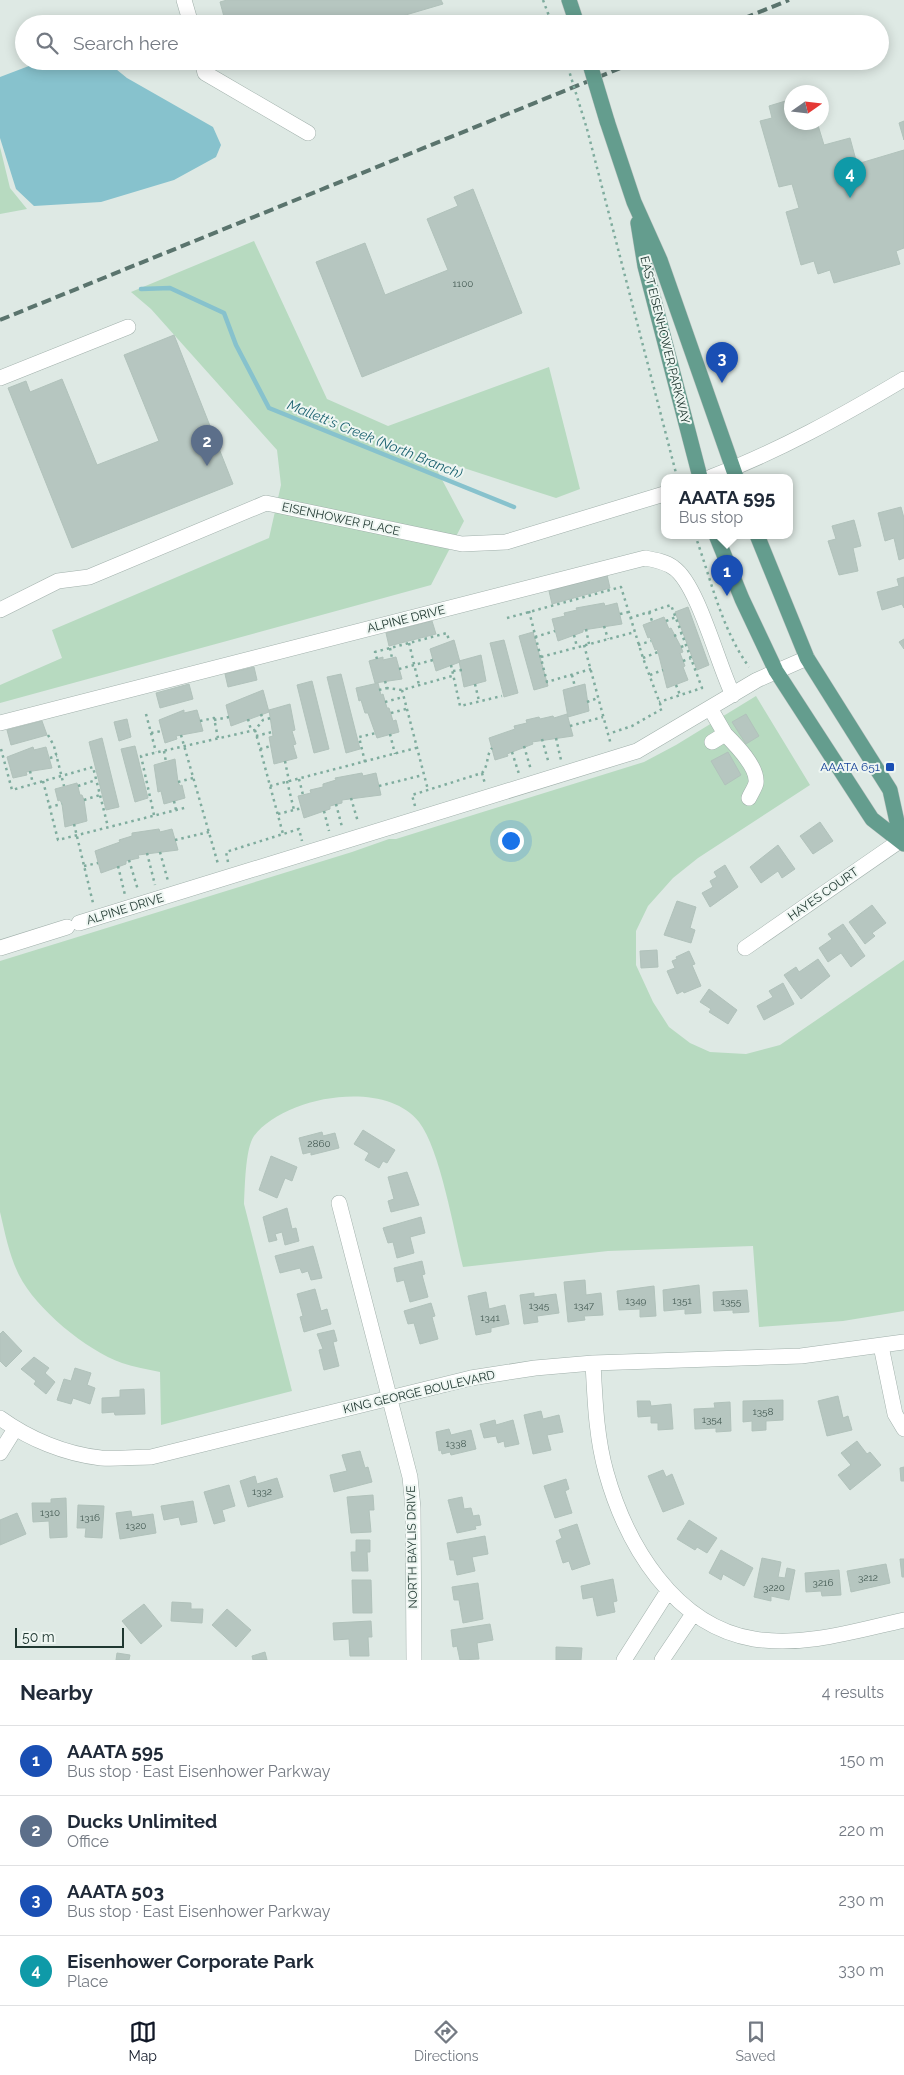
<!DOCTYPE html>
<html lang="en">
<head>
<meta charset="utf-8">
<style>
	body { margin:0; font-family:Raleway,sans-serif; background:#f6f6f7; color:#1f2937 }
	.compass { position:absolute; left:784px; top:85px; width:45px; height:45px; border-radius:50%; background:#fff; box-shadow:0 2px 12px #0003; rotate:76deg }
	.scale { position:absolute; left:15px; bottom:12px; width:109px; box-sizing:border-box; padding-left:5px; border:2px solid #203831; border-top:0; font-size:14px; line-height:18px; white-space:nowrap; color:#203831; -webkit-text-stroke:4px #eef6f2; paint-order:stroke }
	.you { position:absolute; left:510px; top:840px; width:18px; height:18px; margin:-12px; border:4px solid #fff; border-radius:50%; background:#1a73e8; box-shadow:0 0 0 8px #1a73e833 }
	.badge { display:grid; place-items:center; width:32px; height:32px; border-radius:50%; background:#111827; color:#fff; font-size:16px; font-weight:700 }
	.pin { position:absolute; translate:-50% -41px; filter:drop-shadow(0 1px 2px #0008) }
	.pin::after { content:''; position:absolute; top:26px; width:18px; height:15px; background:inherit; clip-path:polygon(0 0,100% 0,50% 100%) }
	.popup { position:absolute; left:661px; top:474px; width:132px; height:65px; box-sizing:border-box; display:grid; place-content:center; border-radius:10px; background:#fff; filter:drop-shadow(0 1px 4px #0005); font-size:16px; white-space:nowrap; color:#747a83 }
	.popup b { font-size:19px; color:#1f2937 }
	.popup::after { content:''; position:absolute; left:50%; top:100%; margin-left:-10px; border:10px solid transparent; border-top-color:#fff }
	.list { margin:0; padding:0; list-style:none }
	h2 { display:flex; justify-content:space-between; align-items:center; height:65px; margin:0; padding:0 20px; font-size:21px }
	h2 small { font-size:16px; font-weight:400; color:#747a83 }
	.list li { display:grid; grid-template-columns:32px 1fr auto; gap:15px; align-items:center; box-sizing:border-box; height:70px; padding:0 20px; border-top:1px solid #e0e1e3 }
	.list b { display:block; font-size:19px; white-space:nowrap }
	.list p { margin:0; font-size:16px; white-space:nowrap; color:#747a83 }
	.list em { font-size:16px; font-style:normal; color:#747a83 }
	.icon { flex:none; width:28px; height:28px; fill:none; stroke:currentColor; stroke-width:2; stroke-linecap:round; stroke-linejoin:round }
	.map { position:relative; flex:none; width:904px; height:1660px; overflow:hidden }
	.search { position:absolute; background:#fff; box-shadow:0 2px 12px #0003; left:15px; right:15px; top:15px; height:55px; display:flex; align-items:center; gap:12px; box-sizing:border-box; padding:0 18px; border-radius:28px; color:#747a83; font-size:19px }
	.sheet { height:345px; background:#fff }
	nav { display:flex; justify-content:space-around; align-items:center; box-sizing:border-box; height:70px; border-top:1px solid #e0e1e3; background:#fff; font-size:14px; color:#747a83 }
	nav a { display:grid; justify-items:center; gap:2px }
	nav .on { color:#111827 }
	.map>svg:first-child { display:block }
	.green { fill:#b7dac0 }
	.water { fill:#87c2cd }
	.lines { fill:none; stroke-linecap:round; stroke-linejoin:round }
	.stream { stroke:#87c2cd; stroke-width:4.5 }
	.building { fill:#b6c6c0; stroke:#b1c2bb }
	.minor-casing { stroke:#a1b0ab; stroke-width:16 }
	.major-casing { stroke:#bcc3c1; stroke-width:16 }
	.path { stroke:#7fac9e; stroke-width:2.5; stroke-dasharray:2.5 4; stroke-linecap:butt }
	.minor { stroke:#fff; stroke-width:15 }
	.major { stroke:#649d8e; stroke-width:15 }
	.rail { stroke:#5a746d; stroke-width:4; stroke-dasharray:10 5; stroke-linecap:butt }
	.major-bridge-casing { stroke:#bcc3c1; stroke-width:16; stroke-linecap:butt }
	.path-bridge { stroke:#7fac9e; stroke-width:2.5; stroke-dasharray:2.5 4; stroke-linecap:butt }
	.major-bridge { stroke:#649d8e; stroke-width:15 }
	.transit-dot { fill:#1a4fb4; stroke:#eef6f2; stroke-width:2 }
	.labels { text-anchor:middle; stroke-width:4; stroke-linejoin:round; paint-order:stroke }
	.number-label { font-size:10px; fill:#465c55 }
	.street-label { font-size:12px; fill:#203831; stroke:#eef6f2 }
	.transit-label { font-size:12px; fill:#164399; stroke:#eef6f2; text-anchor:end }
	.water-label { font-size:14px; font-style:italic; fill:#1d6371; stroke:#eef6f2 }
</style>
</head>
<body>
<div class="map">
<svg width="904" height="1660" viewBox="0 0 904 1660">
	<rect width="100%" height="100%" fill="#dee9e4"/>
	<path class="green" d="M0,147L10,188L27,209L0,214Z
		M254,241L327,399L388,426L549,367L580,489L556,498L430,457L464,521L431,585L0,703V685L62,658L52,630L269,538L281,485L277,450L151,309L131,292Z
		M756,696L810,785L698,858L673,878L648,906L636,931V965L653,1002L669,1027L690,1043L710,1052L746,1054L780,1045L904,960V1311L843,1321L759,1327L753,1246L608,1251L463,1267C454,1231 440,1149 419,1122C385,1078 284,1096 254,1136C245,1149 245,1188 244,1204L292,1391L161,1425L160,1372C147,1369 134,1367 122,1363C86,1350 36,1309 19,1275C9,1255 5,1233 0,1212V961L352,852L389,839H396L644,762L676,745Z"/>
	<path class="water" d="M42,61H106L127,78L213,127L221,145L216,157L174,180L101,202L34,206L16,189L0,138V77Z"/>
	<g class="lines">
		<path class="stream" d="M141,289L170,288L224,313L236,345L269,408L514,507"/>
	</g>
	<path class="building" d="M227,0H441L443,4L375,24H226L220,2Z
		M792,99V122H817L824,145L850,138L857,164L904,150V248L896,251L900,264L834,283L830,270L818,274L814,261L801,265L786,212L799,208L792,184L779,187L760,121L772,118L769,106Z
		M904,121V140L899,123Z
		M473,189L522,313L362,377L316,262L365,243L385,295L448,270L427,219L458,206L454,197Z
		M174,335L233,484L72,548L8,388L26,381L30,392L62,379L97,465L159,441L124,355Z
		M901,507L904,518V558L899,560L894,538L885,541L878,513Z
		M854,520L861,546L853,548L858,571L839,575L828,541L836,539L832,526Z
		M607,575L610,588L552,604L549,591Z
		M904,577V608L902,604L882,610L877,592L899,586L897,579Z
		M604,603L605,606L617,603L622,624L583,630V632L558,641L552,619L565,616L564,613L577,610L576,608Z
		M688,607L709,665L697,670L675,612Z
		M664,617L669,629L671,628L681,647L683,652L680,653L685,666L683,667L688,680L667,688L658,652L657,649L655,650L650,637L648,638L643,625Z
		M432,621L436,634L389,646L386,633Z
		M533,632L548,686L534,690L519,636Z
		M904,639V649L899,642Z
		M454,640L460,662L436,671L430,649Z
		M504,640L518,693L504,697L490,643Z
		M481,655L486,681L464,687L459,661Z
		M383,657V660L396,657L402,679L375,683L369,661Z
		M254,667L257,680L228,687L225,674Z
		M341,674L360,749L346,753L327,677Z
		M312,681L329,749L314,753L297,685Z
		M378,683L381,695L383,694L387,708H389L393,721L396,720L399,732L377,738L368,713H365L361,700L359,701L356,688Z
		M189,684L193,699L160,708L156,693Z
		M585,684L589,711L568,717L563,690Z
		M263,690L269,712L231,726L226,705Z
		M290,704L295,730L292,731L296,744L293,745L297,758L274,764L269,737L273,736L269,710Z
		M184,710V713L197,710L203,731L176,736L177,739L165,743L159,720Z
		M567,714L573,736L532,742L533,744L507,754L508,756L495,760L489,738L515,729L514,726L527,723L526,720L539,717L540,719L553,716L554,718Z
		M746,714L759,736L746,744L732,722Z
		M127,719L131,737L119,741L114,722Z
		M42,721L47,735L11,745L7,730Z
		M102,738L119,807L106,810L89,742Z
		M135,746L148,798L135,802L121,749Z
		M33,747L34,750L46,747L52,768L26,772L27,775L13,778L7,757Z
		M728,752L741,775L725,785L711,761Z
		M175,759L178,782L180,786L182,785L185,798L164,804L161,791L158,792L154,765Z
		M362,773L363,776L376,773L381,795L342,800V803L330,806V809L304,818L298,796L311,793L310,790L323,787V784L336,780L335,778Z
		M77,783L80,795H82L84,800L87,821L65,827L62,804L60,800L58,801L55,789Z
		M820,822L833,841L813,854L800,836Z
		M159,829L160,832L172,829L178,850L138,855L139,858L126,861V864L101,873L95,851L120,842L119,840L132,836V833Z
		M778,845L795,869L782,878L778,871L761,883L750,867Z
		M725,865L738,887L710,907L702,893L713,887L710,881L717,877L714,872Z
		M677,901L696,907L690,928L695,930L691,943L664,935Z
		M872,905L886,923L872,933L875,936L865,944L849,922Z
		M843,924L865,956L851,967L841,953L828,962L819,948L832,939L828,934Z
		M657,950L658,967L641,968L640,951Z
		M689,951L695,964L692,965L701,986L684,993L683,991L677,994L667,971L675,968L672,961L677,959L676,957Z
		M818,959L830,976L801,999L784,975L796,967L799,972Z
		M783,983L794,1004L764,1020L757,1006L773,997L769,991Z
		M709,989L737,1010L728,1024L709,1012L711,1009L700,1002Z
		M363,1130L395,1150L387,1163L383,1161L379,1168L365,1160L369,1153L354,1144Z
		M322,1132L323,1136L335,1133L339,1148L311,1155V1152L303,1154L299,1138Z
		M271,1156L297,1167L292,1181L285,1178L277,1198L259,1190Z
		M407,1172L419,1205L391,1212L388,1201L394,1199L388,1177Z
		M287,1208L292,1229L296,1228L299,1241L285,1245L282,1232L275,1234L277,1240L269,1242L263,1217Z
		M421,1217L425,1233L410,1237L414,1253L397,1258L393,1242L388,1243L383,1228Z
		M313,1246L322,1278L311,1280L308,1271L302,1273L300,1268L280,1273L275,1256Z
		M422,1261L425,1274L422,1275L428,1297L410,1302L404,1280L397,1282L394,1268Z
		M585,1280L586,1295L601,1293L603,1315L584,1316L585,1320L568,1322L564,1282Z
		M699,1285L701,1313L685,1314V1309L664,1311L663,1290Z
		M654,1286L656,1316L640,1317V1309L619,1310L617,1291Z
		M315,1289L321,1311L327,1309L331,1324L304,1332L300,1317L303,1316L297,1294Z
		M747,1290L749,1312L733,1313V1310L714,1311L713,1292Z
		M486,1292L489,1309L505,1305L509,1324L491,1328V1332L476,1335L468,1296Z
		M534,1293V1297L556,1294L559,1313L537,1316L538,1322L524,1324L520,1295Z
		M431,1303L435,1316L432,1317L438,1339L420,1344L414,1323L408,1324L404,1311Z
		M334,1330L337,1341L333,1342L339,1366L324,1370L319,1350L323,1349L317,1334Z
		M3,1331L22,1351L6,1367L0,1361V1334Z
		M34,1357L49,1368L45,1373L55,1382L46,1394L34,1384L36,1381L21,1369Z
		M75,1368L91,1373L87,1385L95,1388L90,1404L73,1398L71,1404L57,1400L64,1379L71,1381Z
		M144,1389L145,1414L115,1415L114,1412L102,1413V1398L120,1397V1390Z
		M838,1396L843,1418L848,1416L852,1430L827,1436L818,1401Z
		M783,1400V1420L766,1421V1430L752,1431V1421L743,1422V1401Z
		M637,1401H650L651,1406L671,1404L673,1429L658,1430V1423H651V1416L638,1417Z
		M730,1402L731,1431L716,1432V1428L695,1429L694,1409L715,1408L714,1403Z
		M541,1411L543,1419L559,1415L563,1432L547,1435L551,1450L533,1454L524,1415Z
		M495,1420L496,1425L513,1420L519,1444L505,1447L504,1441L498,1443L496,1436L484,1438L480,1424Z
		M449,1429L451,1435L471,1430L476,1449L451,1455L450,1452L442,1454L441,1450L439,1451L436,1432Z
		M857,1441L867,1454L870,1452L881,1465L850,1490L838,1475L851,1465L841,1453Z
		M360,1451L365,1468L368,1467L372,1482L334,1492L330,1475L347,1471L342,1455Z
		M904,1467V1481H901L900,1468Z
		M663,1470L666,1477L672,1474L684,1504L663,1512L648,1476Z
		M255,1476L257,1484L277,1478L283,1497L248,1507L240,1481Z
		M566,1479L569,1489L565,1491L572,1513L555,1518L544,1486Z
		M229,1485L235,1506L222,1510L225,1521L214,1524L204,1492Z
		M373,1495L374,1510H369L371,1532L351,1533L347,1497Z
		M462,1497L464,1509L471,1508L473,1516L479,1515L481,1525L475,1526L476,1529L457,1533L448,1500Z
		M66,1498L67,1537L50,1538L49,1521L33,1522L32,1503H51V1499Z
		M193,1501L197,1522L181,1525L179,1517L164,1520L161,1506Z
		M78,1505L104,1506L102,1538L85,1537L86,1528H77Z
		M131,1511L132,1517L153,1514L156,1533L120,1539L116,1513Z
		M17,1513L26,1534L0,1545V1520Z
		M689,1520L717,1538L707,1553L697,1547L695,1550L677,1539Z
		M577,1524L590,1564L572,1570L569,1561L563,1563L556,1541L562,1538L559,1530Z
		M485,1536L488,1554L472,1557L475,1571L457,1575L454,1560H450L447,1543Z
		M356,1540H370V1552H367L368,1571H352L351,1552H356Z
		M721,1550L753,1568L744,1586L723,1574L721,1580L709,1573Z
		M762,1558L781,1562L778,1577L785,1578L787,1568L795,1570L789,1600L771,1596V1601L754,1597Z
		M900,1559H904V1577H902Z
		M886,1564L890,1583L851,1592L847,1571Z
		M839,1570L841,1595L822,1596L821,1591L806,1592L805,1573Z
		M613,1579L617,1601L613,1602L615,1612L597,1616L593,1597L583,1599L581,1586Z
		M352,1580H371L372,1613H353Z
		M478,1583L483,1619L463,1623L459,1600H454L452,1587Z
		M172,1602L191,1603V1609H203L202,1623L171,1621Z
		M144,1604L162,1626L141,1644L122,1621Z
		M227,1609L251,1630L236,1647L212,1625Z
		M371,1621L372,1637H368L369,1656H350L349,1639L334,1640L333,1623Z
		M490,1624L493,1640L477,1643L479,1659L460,1660L457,1646L453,1647L451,1630Z
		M556,1647L582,1648L581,1660H556Z
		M265,1652L267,1660H253L252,1656Z
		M117,1653L130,1655L129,1660H116Z"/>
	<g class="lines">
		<defs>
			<path id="minor" d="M184,0L191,24
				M202,61L205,73L308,133
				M0,378L128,327
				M711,477C779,451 842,416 904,379
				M0,610L58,581L89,577L266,503L462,544L506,542L664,494
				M710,708L725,734L712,742
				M0,723L645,558C656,560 666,562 674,568C698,585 718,665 733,695
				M725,734C736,745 758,767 756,783C755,788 751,793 749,798
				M79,923L637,751L757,680L807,658
				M0,948L67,927
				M745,948L904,838
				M339,1203L410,1477L413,1508L414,1660
				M881,1346L895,1414L904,1429
				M593,1363C595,1399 596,1436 606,1472C626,1544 674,1626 754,1639C804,1647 855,1631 904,1620
				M0,1418C29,1439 65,1454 101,1458C117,1459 135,1457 151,1457L471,1378L535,1368L593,1363L801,1356L904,1342
				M0,1453L15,1429
				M624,1660L668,1591
				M662,1660L693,1614"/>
			<path id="major" d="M569,0L577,24
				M607,121L634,202L660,260L736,477
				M638,223L645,266L700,477
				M716,535L742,599L776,671L872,819L904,844
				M757,535L807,658L890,790L901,840"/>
		</defs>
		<use href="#minor" class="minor-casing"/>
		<use href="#major" class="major-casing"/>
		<path class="path" d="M543,0L552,24
			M587,129L677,477
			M695,535C711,579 721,628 749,667
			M529,611L547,682L591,669
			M649,612L652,621
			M620,614L629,612
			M507,618L621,587L643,658L662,709L632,726L608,734
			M630,618L671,605L702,688L659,702
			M666,621L676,617
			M604,626L608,639
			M586,629L589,644
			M574,635L577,647
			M674,636L682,633
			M535,637L555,631
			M409,643L419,685
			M584,645L611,745
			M638,645L651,641
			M681,647L686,645
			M390,648L392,658
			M541,657L635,632
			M643,658L658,652
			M377,659L375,652L447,633L449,641
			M683,661L691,658
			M451,665L460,706L502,696
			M399,669L433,660
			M453,671L462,670
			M572,675L575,687
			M650,675L663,670
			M385,681L387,688L402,690L452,676
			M475,684L479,701
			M676,685L680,695
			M379,690L387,688
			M402,690L428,790
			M385,702L403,697
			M587,702L598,698
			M391,713L406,709
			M146,714L156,752
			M261,714L263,720
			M248,719L251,730
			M214,720L229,717
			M200,721L214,718L218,738
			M570,726L603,717
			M255,730L283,834
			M151,733L162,731
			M390,734L395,754
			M48,735L54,746L64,786
			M181,735L218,864
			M256,736L272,732
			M556,738L561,760
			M542,739L549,764
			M524,746L531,770
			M1,749L12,790L93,767L108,827
			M260,749L271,746
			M164,751L166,762
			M512,752L519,774
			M50,758L57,756
			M285,761L289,781
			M365,762L359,737L376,733
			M30,771L33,784
			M482,773L485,784
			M299,779L303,795
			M43,781L58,840L188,807
			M287,781L294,810
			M178,782L193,778
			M78,786L96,780
			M270,786L416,748
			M379,786L423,775
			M351,798L358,822
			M84,800L100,795
			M174,801L176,810
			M336,804L342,827
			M415,806L412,795L482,773C489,765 486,755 492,748
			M49,807L62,804
			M324,811L329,831
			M278,814L302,808
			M154,815L141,756L255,730L263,720L271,718
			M74,824L93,903
			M175,840L209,832
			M160,852L168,881
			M147,853L155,885
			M129,860L138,890
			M228,862L226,852L299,829L302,841
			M84,866L98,863
			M118,866L125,895"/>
		<use href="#minor" class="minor"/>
		<use href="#major" class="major"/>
		<path class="rail" d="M730,24L789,0
			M0,320L638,61"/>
		<defs>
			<path id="major-bridge" d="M589,61L607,121"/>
		</defs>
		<use href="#major-bridge" class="major-bridge-casing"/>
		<path class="path-bridge" d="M566,61L587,129"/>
		<use href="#major-bridge" class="major-bridge"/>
	</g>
	<rect class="transit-dot" x="885" y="762" width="10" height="10" rx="2.5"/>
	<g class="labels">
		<g class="number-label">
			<text x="463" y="287">1100</text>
			<text x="319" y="1147">2860</text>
			<text x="636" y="1304">1349</text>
			<text x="682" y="1304">1351</text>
			<text x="731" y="1305">1355</text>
			<text x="539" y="1309">1345</text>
			<text x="584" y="1309">1347</text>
			<text x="490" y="1321">1341</text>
			<text x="763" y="1415">1358</text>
			<text x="712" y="1423">1354</text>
			<text x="456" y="1447">1338</text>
			<text x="262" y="1495">1332</text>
			<text x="50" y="1516">1310</text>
			<text x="90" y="1521">1316</text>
			<text x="136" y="1529">1320</text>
			<text x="868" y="1581">3212</text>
			<text x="823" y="1586">3216</text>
			<text x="774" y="1591">3220</text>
		</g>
		<g class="street-label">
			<text transform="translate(665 340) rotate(76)" y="4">EAST EISENHOWER PARKWAY</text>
			<text transform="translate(341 519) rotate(12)" y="4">EISENHOWER PLACE</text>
			<text transform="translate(406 619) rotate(-14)" y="4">ALPINE DRIVE</text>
			<text transform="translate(823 894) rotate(-35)" y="4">HAYES COURT</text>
			<text transform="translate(125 909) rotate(-17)" y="4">ALPINE DRIVE</text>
			<text transform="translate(419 1392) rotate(-13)" y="4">KING GEORGE BOULEVARD</text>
			<text transform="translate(412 1547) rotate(-91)" y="4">NORTH BAYLIS DRIVE</text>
		</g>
		<g class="transit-label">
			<text x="880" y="771">AAATA 651</text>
		</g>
		<g class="water-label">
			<text transform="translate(375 439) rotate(22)" y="5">Mallett's Creek (North Branch)</text>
		</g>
	</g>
</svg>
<svg class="compass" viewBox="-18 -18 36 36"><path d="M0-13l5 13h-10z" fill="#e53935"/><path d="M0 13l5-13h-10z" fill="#747a83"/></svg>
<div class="scale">50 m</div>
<div class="you"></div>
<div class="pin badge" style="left:727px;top:596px;background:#1a4fb4">1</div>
<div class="popup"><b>AAATA 595</b>Bus stop</div>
<div class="pin badge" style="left:207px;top:466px;background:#5c6f8a">2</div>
<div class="pin badge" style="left:722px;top:383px;background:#1a4fb4">3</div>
<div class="pin badge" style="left:850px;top:198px;background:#0f9aa8">4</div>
<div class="search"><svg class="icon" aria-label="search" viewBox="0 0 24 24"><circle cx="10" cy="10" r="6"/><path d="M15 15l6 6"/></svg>Search here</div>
</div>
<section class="sheet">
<h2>Nearby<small>4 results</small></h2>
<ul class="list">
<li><span class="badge" style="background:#1a4fb4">1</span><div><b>AAATA 595</b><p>Bus stop · East Eisenhower Parkway</p></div><em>150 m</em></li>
<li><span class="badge" style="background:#5c6f8a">2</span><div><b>Ducks Unlimited</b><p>Office</p></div><em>220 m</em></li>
<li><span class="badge" style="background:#1a4fb4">3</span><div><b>AAATA 503</b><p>Bus stop · East Eisenhower Parkway</p></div><em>230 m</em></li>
<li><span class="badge" style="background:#0f9aa8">4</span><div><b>Eisenhower Corporate Park</b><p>Place</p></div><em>330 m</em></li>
</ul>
</section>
<nav>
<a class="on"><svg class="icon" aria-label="map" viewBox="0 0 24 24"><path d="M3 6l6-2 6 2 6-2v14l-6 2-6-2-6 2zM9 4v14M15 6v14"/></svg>Map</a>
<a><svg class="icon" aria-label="directions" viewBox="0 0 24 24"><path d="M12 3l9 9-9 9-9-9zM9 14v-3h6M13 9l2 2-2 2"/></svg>Directions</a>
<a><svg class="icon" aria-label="saved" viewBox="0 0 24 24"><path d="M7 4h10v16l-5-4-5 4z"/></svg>Saved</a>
</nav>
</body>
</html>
